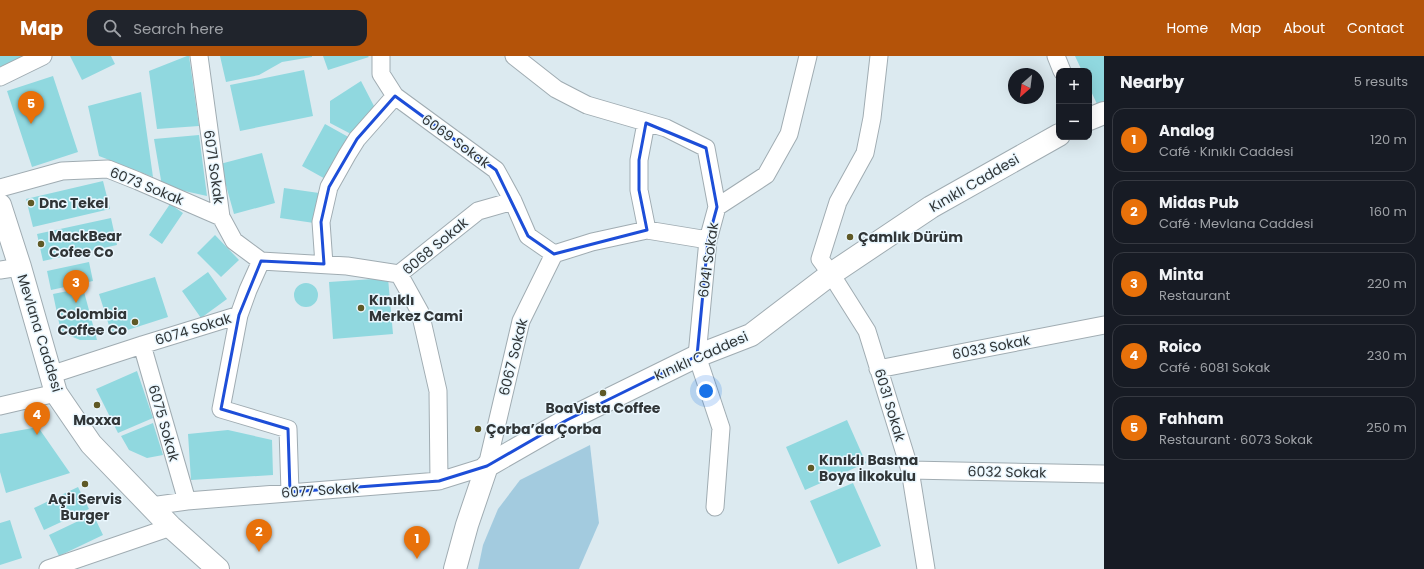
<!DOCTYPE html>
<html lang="en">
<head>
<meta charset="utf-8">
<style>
	body { margin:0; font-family:Poppins,sans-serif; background:#20242c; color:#f1f3f6 }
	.controls { position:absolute; right:12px; top:12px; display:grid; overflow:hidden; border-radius:8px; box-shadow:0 4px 16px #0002 }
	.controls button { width:36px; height:36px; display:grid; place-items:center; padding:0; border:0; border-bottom:1px solid #363941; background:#171b24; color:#f1f3f6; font:20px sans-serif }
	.compass { position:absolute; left:1008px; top:12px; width:36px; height:36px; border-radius:50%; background:#171b24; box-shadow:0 4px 16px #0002; rotate:208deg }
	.you { position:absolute; left:706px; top:335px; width:14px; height:14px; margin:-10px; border:3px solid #fff; border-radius:50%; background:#1a73e8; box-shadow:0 0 0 6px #1a73e833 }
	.badge { display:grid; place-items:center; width:26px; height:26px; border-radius:50%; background:#b45309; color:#fff; font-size:13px; font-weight:700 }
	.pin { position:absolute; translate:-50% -33px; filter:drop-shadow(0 1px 2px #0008) }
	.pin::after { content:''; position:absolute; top:21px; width:14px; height:12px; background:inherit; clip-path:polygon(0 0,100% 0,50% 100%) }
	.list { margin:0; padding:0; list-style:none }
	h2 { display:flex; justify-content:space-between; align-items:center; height:52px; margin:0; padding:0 16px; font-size:17px }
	h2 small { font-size:13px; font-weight:400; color:#9ea1a6 }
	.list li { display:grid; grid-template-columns:26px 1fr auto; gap:12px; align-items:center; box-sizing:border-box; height:64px; margin:0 8px 8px; padding:0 8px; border:1px solid #363941; border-radius:12px }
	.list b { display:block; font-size:15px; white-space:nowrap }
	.list p { margin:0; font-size:13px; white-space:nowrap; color:#9ea1a6 }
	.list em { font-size:13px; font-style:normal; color:#9ea1a6 }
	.icon { flex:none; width:22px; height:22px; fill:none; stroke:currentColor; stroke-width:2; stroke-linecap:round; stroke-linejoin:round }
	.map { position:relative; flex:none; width:1104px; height:513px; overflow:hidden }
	header { display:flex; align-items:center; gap:24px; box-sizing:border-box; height:56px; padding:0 20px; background:#b45309; color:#fff }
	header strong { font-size:19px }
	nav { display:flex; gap:22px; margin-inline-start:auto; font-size:14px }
	.search { width:280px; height:36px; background:#20242c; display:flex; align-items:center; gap:10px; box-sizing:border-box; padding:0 14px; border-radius:12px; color:#9ea1a6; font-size:15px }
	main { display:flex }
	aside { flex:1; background:#171b24 }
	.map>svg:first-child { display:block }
	.green { fill:#a3cbdf }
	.building { fill:#90d8df }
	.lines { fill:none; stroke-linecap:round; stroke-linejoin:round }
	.minor-casing { stroke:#a0acb2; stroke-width:19 }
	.tertiary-casing { stroke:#a0acb2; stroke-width:24 }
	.secondary-casing { stroke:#a0acb2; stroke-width:24 }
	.minor { stroke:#fff; stroke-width:17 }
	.tertiary { stroke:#fff; stroke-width:22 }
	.secondary { stroke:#fff; stroke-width:22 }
	.marked { fill:none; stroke:#1d4ed8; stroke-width:3; stroke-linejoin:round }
	.poi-dot { fill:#5f5926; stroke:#eaf7fe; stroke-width:1.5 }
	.labels { text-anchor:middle; stroke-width:3; stroke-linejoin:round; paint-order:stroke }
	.street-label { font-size:14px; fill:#303537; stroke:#eaf7fe }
	.poi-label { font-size:14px; font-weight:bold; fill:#303537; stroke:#eaf7fe; text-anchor:start }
</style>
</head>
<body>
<header>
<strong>Map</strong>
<div class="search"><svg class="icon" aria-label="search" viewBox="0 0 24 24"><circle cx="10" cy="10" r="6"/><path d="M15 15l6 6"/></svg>Search here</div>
<nav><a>Home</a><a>Map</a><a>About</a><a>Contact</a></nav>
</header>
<main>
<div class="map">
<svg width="1104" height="513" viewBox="0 0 1104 513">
	<rect width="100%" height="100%" fill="#dceaf0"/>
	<path class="green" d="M590,389L599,467L579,513H478L483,489L498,453L520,424Z"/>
	<path class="building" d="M0,0H21L22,1L0,11Z
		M70,0H111L115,8L82,24Z
		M187,0H189L199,70L157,73L149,15Z
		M220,0H312V1L282,6L259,19L226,26Z
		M323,0H368L369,1L328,14Z
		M1075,0H1104V45L1097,48L1089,31V15H1082Z
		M304,14L313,60L240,75L230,29Z
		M53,20L78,96L32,111L7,35Z
		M361,25L375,52L351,78L330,67V45Z
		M141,36L153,121L99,100L88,50Z
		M325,68L352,83L329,125L302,110Z
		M199,79L207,140L162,130L154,83Z
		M262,97L275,147L234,158L220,108Z
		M103,125L110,153L33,171L26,143Z
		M284,132L319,137L314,167L280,162Z
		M170,148L183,157L162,188L149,179Z
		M111,162L117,189L43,205L37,178Z
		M215,179L239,204L221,221L197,197Z
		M89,206L93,225L51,234L47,215Z
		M208,216L227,243L201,262L182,235Z
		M155,221L168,261L112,279L99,238Z
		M388,222L393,278L333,283L329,226Z
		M294 239a12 12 0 1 1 24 0a12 12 0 1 1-24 0Z
		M83,232L97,284H80L61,276L53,238Z
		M137,315L153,362L118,377L96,333Z
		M847,364L866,407L805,434L786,391Z
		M153,367L163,399L147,402L129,394L121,380Z
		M38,371L70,417L6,437L0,416V378Z
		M228,374L272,384L273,419L191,424L188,378Z
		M853,427L881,490L838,508L810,445Z
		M78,431L89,453L44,474L34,452Z
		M93,458L103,479L59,500L49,479Z
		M10,464L22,502L0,509V467Z"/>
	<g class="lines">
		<defs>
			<path id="minor" d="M199,0L221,161L234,185L261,205
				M381,0V18L395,40L496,114L513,145L528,180L554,198L592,186L647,174L708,184
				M514,0L556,33L587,49L666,72L706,92L717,151
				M879,0L872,62L865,97L838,146L820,203L831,218L867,275L910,414L926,513
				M1056,0L1062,15
				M0,21L43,0
				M646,67L639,104V134L647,174
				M0,132L62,115L108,113L138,125L221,161
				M324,208L321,166L329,131L347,99L357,83L395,40
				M0,214L20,211
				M239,259L221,353L288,373L290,436
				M142,289L187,445
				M878,313L1104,269
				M50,319L142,289L239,259L248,234L261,205L347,210L399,218
				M0,350L56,337
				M910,414L1104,418
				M439,425L438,335L420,256L399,218L478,155L513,145
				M151,450L187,445L439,425L487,410L521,265L554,198
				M715,451L721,372L697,300L708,184L717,151L766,119L789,78L808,0
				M48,513L171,471"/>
			<path id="tertiary" d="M1089,63L1104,57
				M455,513L467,469L487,410L567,364L697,300L751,279L831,218L931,151L1059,79"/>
			<path id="secondary" d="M0,149L20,211L56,337L91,388L171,471L218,513"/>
		</defs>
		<use href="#minor" class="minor-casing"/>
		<use href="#tertiary" class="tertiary-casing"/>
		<use href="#secondary" class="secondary-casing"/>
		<use href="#minor" class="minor"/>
		<use href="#tertiary" class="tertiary"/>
		<use href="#secondary" class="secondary"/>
	</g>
	<path class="marked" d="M395,40L496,114L528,180L554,198L647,174L639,134V104L646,67L706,92L717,151L708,184L697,300L567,364L487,410L439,425L290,436L288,373L221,353L239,259L261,205L324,208L321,166L329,131L357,83Z"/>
	<g class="poi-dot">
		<circle cx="31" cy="147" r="4"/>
		<circle cx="850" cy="181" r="4"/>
		<circle cx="41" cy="188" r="4"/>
		<circle cx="361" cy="252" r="4"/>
		<circle cx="135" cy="266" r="4"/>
		<circle cx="603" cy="337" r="4"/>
		<circle cx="97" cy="349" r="4"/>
		<circle cx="478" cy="373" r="4"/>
		<circle cx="811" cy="412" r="4"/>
		<circle cx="85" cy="428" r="4"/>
	</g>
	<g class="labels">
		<g class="street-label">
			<text transform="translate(456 85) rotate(36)" y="5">6069 Sokak</text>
			<text transform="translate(214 111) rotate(82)" y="5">6071 Sokak</text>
			<text transform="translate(974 127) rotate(-30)" y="5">Kınıklı Caddesi</text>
			<text transform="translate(147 130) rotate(22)" y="5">6073 Sokak</text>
			<text transform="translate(435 190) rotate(-40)" y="5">6068 Sokak</text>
			<text transform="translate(708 204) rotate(-82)" y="5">6041 Sokak</text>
			<text transform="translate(193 273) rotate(-17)" y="5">6074 Sokak</text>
			<text transform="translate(40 277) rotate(73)" y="5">Mevlana Caddesi</text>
			<text transform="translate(991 291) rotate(-11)" y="5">6033 Sokak</text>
			<text transform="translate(701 300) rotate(-24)" y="5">Kınıklı Caddesi</text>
			<text transform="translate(513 301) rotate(-76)" y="5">6067 Sokak</text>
			<text transform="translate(890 349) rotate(73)" y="5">6031 Sokak</text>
			<text transform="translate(164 367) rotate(74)" y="5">6075 Sokak</text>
			<text transform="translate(1007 416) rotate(1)" y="5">6032 Sokak</text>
			<text transform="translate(320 434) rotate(-4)" y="5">6077 Sokak</text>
		</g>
		<g class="poi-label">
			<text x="39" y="152">Dnc Tekel</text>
			<text x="49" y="185">MackBear<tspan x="49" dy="16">Cofee Co</tspan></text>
			<text x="858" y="186">Çamlık Dürüm</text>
			<text x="369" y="249">Kınıklı<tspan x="369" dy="16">Merkez Cami</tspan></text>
			<text x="127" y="263" text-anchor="end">Colombia<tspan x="127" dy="16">Coffee Co</tspan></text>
			<text x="603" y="357" text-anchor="middle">BoaVista Coffee</text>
			<text x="97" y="369" text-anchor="middle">Moxxa</text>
			<text x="486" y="378">Çorba’da Çorba</text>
			<text x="819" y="409">Kınıklı Basma<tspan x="819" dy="16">Boya İlkokulu</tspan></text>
			<text x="85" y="448" text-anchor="middle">Açil Servis<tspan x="85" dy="16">Burger</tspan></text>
		</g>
	</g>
</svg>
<div class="controls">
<button>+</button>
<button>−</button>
</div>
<svg class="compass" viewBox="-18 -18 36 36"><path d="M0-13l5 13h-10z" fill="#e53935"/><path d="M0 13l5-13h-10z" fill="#9ea1a6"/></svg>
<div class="you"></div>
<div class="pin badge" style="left:417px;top:503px;background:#e8710a">1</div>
<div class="pin badge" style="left:259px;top:496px;background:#e8710a">2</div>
<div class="pin badge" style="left:76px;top:247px;background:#e8710a">3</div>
<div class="pin badge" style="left:37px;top:379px;background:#e8710a">4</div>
<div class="pin badge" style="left:31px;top:68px;background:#e8710a">5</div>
</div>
<aside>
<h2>Nearby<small>5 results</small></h2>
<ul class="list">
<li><span class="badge" style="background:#e8710a">1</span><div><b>Analog</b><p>Café · Kınıklı Caddesi</p></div><em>120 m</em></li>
<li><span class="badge" style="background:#e8710a">2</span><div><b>Midas Pub</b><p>Café · Mevlana Caddesi</p></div><em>160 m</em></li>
<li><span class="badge" style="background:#e8710a">3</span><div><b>Minta</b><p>Restaurant</p></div><em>220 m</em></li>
<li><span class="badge" style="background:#e8710a">4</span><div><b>Roico</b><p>Café · 6081 Sokak</p></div><em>230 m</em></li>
<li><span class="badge" style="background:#e8710a">5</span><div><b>Fahham</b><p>Restaurant · 6073 Sokak</p></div><em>250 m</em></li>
</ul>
</aside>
</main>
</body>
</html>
